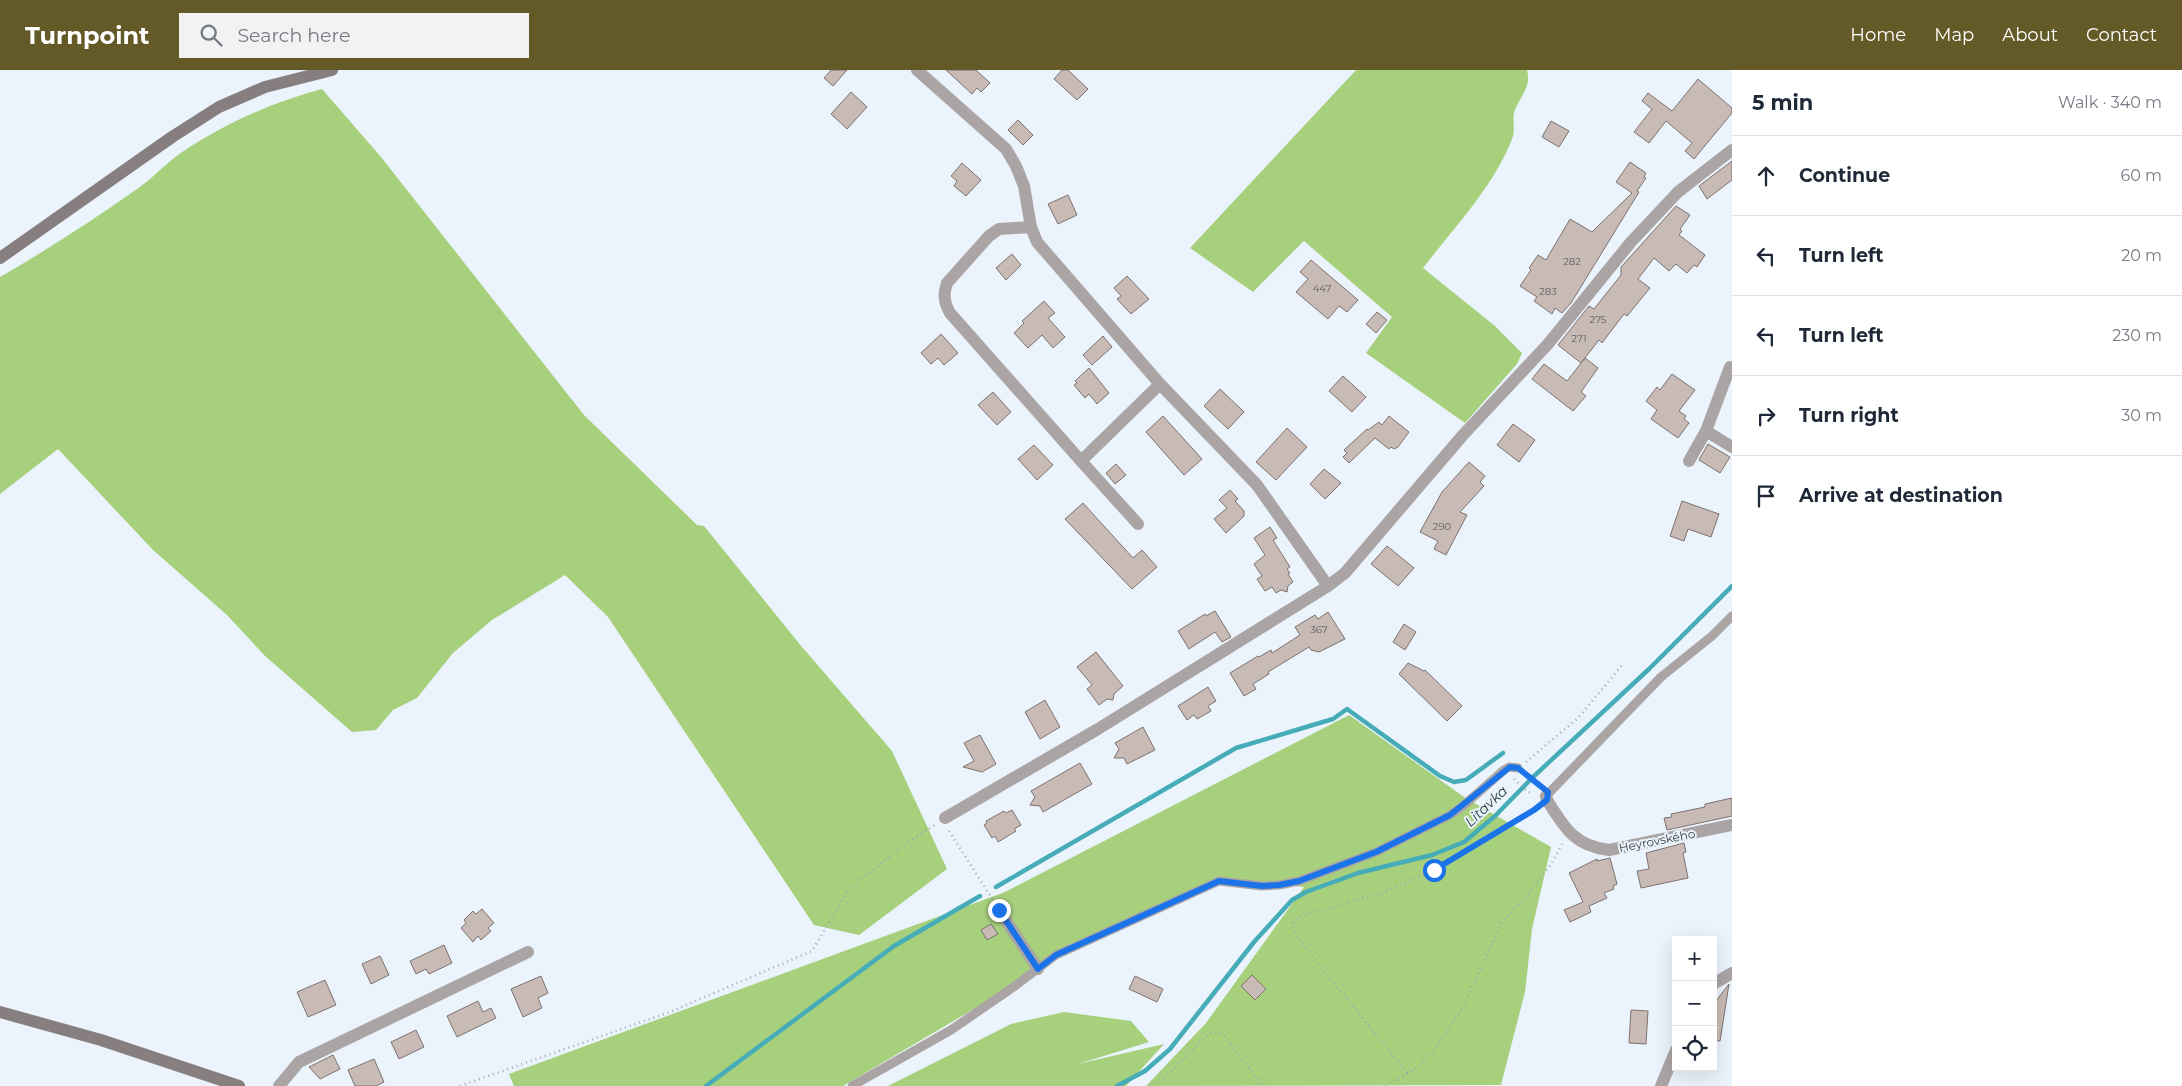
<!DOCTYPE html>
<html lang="en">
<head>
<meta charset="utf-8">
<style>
	body { margin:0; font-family:Montserrat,sans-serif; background:#f2f2f3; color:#1f2937 }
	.controls { position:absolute; right:15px; bottom:15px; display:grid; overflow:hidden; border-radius:0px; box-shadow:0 5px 20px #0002 }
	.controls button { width:45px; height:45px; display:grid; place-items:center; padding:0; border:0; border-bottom:1px solid #e0e1e3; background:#fff; color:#1f2937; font:25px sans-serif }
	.stop { position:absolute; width:15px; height:15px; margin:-11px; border:4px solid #1a73e8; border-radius:50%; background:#fff }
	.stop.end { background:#1a73e8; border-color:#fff; box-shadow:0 1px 5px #0008 }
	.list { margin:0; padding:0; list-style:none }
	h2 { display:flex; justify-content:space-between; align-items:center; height:65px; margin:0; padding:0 20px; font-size:21px }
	h2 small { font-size:16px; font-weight:400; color:#747a83 }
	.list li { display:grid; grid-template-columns:32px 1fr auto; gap:15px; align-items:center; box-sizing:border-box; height:80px; padding:0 20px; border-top:1px solid #e0e1e3 }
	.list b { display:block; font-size:19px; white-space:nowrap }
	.list em { font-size:16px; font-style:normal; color:#747a83 }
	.icon { flex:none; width:28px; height:28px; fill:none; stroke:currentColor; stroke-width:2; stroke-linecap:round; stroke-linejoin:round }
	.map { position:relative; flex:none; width:1732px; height:1016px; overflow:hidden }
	header { display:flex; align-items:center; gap:30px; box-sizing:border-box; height:70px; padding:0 25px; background:#635a27; color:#fff }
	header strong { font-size:24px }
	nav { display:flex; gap:28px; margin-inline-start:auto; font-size:18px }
	.search { width:350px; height:45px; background:#f2f2f3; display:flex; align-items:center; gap:12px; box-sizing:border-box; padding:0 18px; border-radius:0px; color:#747a83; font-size:19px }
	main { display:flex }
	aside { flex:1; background:#fff }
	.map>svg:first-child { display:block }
	.green { fill:#a7d07d }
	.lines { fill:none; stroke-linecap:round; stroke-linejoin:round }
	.stream { stroke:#45acb8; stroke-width:4.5 }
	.building { fill:#c8bbb6; stroke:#7e726e }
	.path { stroke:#a1a7ae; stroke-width:2.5; stroke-dasharray:1 4; stroke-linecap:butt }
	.lane { stroke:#aaa4a5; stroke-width:9 }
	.street { stroke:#aaa4a5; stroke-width:12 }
	.secondary { stroke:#877e80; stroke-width:12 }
	.route { stroke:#1a73e8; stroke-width:6 }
	.labels { text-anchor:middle; stroke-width:4; stroke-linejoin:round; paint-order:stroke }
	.number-label { font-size:10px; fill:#5e5c5e }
	.street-label { font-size:12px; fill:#3a3d41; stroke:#ebf3fc }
	.water-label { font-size:14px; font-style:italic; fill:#243c3f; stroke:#ebf3fc }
</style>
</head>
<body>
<header>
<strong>Turnpoint</strong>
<div class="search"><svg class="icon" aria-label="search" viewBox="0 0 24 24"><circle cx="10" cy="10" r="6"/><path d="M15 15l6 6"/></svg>Search here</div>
<nav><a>Home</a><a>Map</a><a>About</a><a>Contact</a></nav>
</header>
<main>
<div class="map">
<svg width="1732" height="1016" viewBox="0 0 1732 1016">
	<rect width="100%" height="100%" fill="#ebf3fc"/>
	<path class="green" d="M1356,0H1527C1532,18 1519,27 1514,43C1512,50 1516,59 1512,69C1494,116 1453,159 1423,198L1495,256L1522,283L1517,294L1465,353L1366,283L1392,247L1304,171L1253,222L1190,178Z
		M322,19L381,87L584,345L697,455L704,456L802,577L892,681L947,799L859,865L814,855L608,547L565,505L492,550L453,583L417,628L393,640L376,660L352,662L264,585L227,545L153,480L58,379L0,424V207C47,180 93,150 137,119C152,109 164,95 178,85C223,54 270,33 322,19Z
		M1349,645L1464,727L1551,777L1532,859L1525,922L1501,1015L1146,1016L1206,953L1304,817L1222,808L1054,883L1013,916L843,1016H514L509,1004L1005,822Z
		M1064,942L1131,951L1149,972L1078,994L1164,974L1126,1016H888L1011,954Z"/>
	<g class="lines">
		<path class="stream" d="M996,817L1236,678L1333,649L1347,639L1440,706L1454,712L1466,710L1503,683
			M706,1016L894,876L980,826
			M1117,1016L1145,1001L1170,979L1254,872L1292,830L1306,822L1358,803L1432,785L1464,772L1495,746L1532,708L1649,599L1732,516"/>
	</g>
	<path class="building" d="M831,0H847L833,16L824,8Z
		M946,0H976L990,13L981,22L977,18L972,24Z
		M1062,0H1068L1088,19L1077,30L1054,9Z
		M1698,9L1732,38V43L1694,89L1685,81L1692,73L1666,51L1649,73L1634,62L1652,39L1642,31L1648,23L1672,41Z
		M851,22L867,37L847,59L831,44Z
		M1018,50L1033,65L1023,75L1008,60Z
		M1551,51L1569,61L1559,77L1542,67Z
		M1732,91V110L1707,129L1699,116Z
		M1630,92L1646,103L1644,107L1646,108L1637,121L1639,122L1571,233L1562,243L1555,238L1552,244L1534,231L1537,227L1520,216L1531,200L1529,198L1538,185L1546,190L1570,149L1592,162L1632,123L1616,112Z
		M962,93L981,110L966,126L954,116L957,111L951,106Z
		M1068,125L1077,145L1058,154L1048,134Z
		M1676,136L1690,145L1680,159L1682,161L1679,165L1705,185L1697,197L1694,195L1687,203L1676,194L1669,201L1654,188L1638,209L1650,218L1627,246L1624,244L1602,273L1599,270L1581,293L1558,275L1589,236L1594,239L1621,205V197Z
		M1012,184L1021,195L1006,210L996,198Z
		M1311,190L1358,230L1347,242L1339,236L1328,249L1296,222L1308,209L1300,202Z
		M1127,206L1149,229L1131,244L1117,229L1121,226L1114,218Z
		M1044,231L1055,243L1048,248L1065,267L1053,278L1042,265L1028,278L1014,263L1024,253L1022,251Z
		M1377,242L1387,250L1376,263L1366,254Z
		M941,264L958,283L944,295L938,288L931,294L921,283Z
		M1103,266L1112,277L1092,295L1083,285Z
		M1585,288L1598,298L1581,322L1586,326L1573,341L1532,309L1544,294L1567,311Z
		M1089,298L1109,323L1097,334L1089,324L1085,328L1074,315L1077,313L1075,311Z
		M1672,304L1695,320L1679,341L1686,346L1684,349L1689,353L1678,368L1651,349L1657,340L1646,331L1657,317L1660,320Z
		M1343,306L1366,327L1352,342L1329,321Z
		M1220,319L1244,342L1228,359L1204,336Z
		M993,322L1011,342L997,355L978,335Z
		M1163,346L1202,389L1184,405L1146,362Z
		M1389,346L1409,362L1398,377L1394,379L1391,377L1389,379L1375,368L1349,393L1343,387L1347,383L1344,380L1367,359L1368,360L1379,352L1382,355Z
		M1513,354L1535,370L1519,392L1497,375Z
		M1287,358L1307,377L1276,410L1256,392Z
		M1708,374L1730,387L1720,403L1699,390Z
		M1034,375L1053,395L1037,410L1018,389Z
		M1469,392L1485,406L1480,412L1484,416L1460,442L1467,445L1446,485L1434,479L1438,471L1420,462L1442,422Z
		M1116,394L1126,405L1115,414L1106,403Z
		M1324,399L1341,413L1325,429L1310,414Z
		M1230,420L1238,429L1235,431L1244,441V446L1226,463L1214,449L1227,438L1219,430Z
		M1682,431L1719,444L1711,467L1688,459L1684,471L1670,466Z
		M1083,433L1133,488L1142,480L1157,497L1132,519L1065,449Z
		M1270,457L1277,468L1273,470L1290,497L1287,499L1290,503L1288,504L1293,512L1288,516L1287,522L1281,520L1276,523L1272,517L1265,521L1257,509L1262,506L1254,494L1265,485L1254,468Z
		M1387,476L1414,498L1398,516L1371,494Z
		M1215,541L1231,567L1222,572L1215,562L1189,579L1178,561L1205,544L1206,546Z
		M1328,542L1345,569L1319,582L1311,580L1309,577L1268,602L1269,604L1253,614L1256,619L1244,626L1230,603L1258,586L1259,587L1271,580L1272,583L1300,565L1295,557L1315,545L1318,549Z
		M1404,554L1416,562L1405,580L1393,572Z
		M1096,582L1123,616L1114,624L1113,630L1107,629L1099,635L1087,619L1092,615L1077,597Z
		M1408,593L1424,601L1425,600L1462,636L1447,651L1399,604Z
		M1208,617L1216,631L1208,636L1211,641L1197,649L1194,645L1187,650L1178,636Z
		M1045,630L1060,657L1040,669L1025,642Z
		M1143,657L1155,680L1127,694L1124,688H1114L1119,679L1115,673Z
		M980,665L996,694L982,702L963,697L974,691L964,673Z
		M1080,693L1092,714L1043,742L1040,736L1030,735L1035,727L1031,721Z
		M1732,728V746L1667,760L1664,748L1672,747L1671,744L1705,737V734Z
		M1012,740L1021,755L1014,759L1016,761L998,772L995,766L992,768L984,755L987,753L986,751L1004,741L1006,743Z
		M1684,773L1686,782L1683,783L1688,808L1641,818L1637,801L1649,799L1646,783Z
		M1610,788L1617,814L1613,816L1614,819L1604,823L1607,828L1589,836L1591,842L1570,852L1564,840L1583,832L1569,803L1597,789V791Z
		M482,839L494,853L488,858L491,861L481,870L478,866L473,872L461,858L466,853L464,850L473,841L476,844Z
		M991,854L998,864L987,870L981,860Z
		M444,875L452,893L429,904L426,899L416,904L410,891Z
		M380,886L389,905L371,914L362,894Z
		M1252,905L1266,919L1255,930L1241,916Z
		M541,906L548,923L538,928L542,938L523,947L511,919Z
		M1135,906L1163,919L1157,932L1129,919Z
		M325,910L336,935L308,947L297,922Z
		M1729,914L1720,971L1713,970V935Z
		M478,931L483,942L491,938L496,948L457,967L447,946Z
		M1631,940L1648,941L1646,974L1629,973Z
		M416,960L424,977L399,989L391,972Z
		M333,985L340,999L320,1009L309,997Z
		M374,989L384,1012L376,1016H355L348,1000Z"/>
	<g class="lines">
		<path class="path" d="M1526,692L1578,648L1623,594
			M1526,704L1539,715
			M1514,709L1528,722L1533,724
			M949,761L993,830
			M1407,1003L1296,866L1292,856L1298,847L1384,822L1434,800L1537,737
			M460,1016L670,942L812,881L849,819L906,773L935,755
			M1151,1016L1168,1004L1209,963L1217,962L1224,965L1263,1016
			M1385,1016L1420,996L1437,976L1464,935L1502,852L1524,829L1552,793L1562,774"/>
		<path class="lane" d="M1546,726L1661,607L1712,566L1732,546
			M852,1016L951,960L1015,916L1056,885L1219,811L1262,816L1279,815L1299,811L1376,782L1450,745L1463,736L1504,700L1509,697L1518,698"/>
		<path class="street" d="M917,0L1006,79L1016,96L1024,116L1031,157L1037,172L1160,314L1257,415L1328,516
			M1031,157L999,159L989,166L947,213C943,225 944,232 950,243L1081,391L1160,314
			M1706,361L1732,377
			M1081,391L1138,454
			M1689,391L1706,361L1730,297
			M1546,726L1547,730C1564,757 1574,776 1609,780L1732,755
			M945,748L1098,659L1328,516L1345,503L1463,365L1548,274L1631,172L1678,122L1732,80
			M999,840L1038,899
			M1713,914L1732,903
			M279,1016L299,992L528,882
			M1661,1016L1676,980"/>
		<path class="secondary" d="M0,188L172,67L219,37L265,17L332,0
			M0,942L101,970L239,1016"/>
	</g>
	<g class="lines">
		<path class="route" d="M999,840L1038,899L1056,885L1219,811L1262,816L1279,815L1299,811L1376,782L1450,745L1510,697L1518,698L1548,722L1547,730L1534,740L1434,800"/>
	</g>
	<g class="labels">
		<g class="number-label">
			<text x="1572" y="195">282</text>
			<text x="1322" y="222">447</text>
			<text x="1548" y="225">283</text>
			<text x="1598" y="253">275</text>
			<text x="1579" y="272">271</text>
			<text x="1442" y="460">290</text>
			<text x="1319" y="563">367</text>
		</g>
		<g class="street-label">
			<text transform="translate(1657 771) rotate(-11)" y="4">Heyrovského</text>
		</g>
		<g class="water-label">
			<text transform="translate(1486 736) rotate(-43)" y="5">Litavka</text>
		</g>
	</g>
</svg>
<div class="controls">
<button>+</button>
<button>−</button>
<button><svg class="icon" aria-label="locate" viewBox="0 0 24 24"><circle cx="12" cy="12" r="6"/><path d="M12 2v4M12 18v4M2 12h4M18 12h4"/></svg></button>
</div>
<div class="stop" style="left:1434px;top:800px"></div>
<div class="stop end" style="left:999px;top:840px"></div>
</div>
<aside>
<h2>5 min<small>Walk · 340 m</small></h2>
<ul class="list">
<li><svg class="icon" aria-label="ahead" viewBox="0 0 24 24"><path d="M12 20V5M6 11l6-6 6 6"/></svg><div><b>Continue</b></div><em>60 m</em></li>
<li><svg class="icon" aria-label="left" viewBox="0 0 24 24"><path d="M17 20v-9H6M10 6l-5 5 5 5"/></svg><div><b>Turn left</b></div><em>20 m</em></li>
<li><svg class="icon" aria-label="left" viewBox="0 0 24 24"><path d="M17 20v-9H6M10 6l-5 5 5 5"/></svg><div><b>Turn left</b></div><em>230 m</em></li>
<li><svg class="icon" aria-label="right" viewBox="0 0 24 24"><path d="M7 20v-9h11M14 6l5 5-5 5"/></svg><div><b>Turn right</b></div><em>30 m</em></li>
<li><svg class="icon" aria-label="arrive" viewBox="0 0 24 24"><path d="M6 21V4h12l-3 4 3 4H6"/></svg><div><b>Arrive at destination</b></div></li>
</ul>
</aside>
</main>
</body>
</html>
